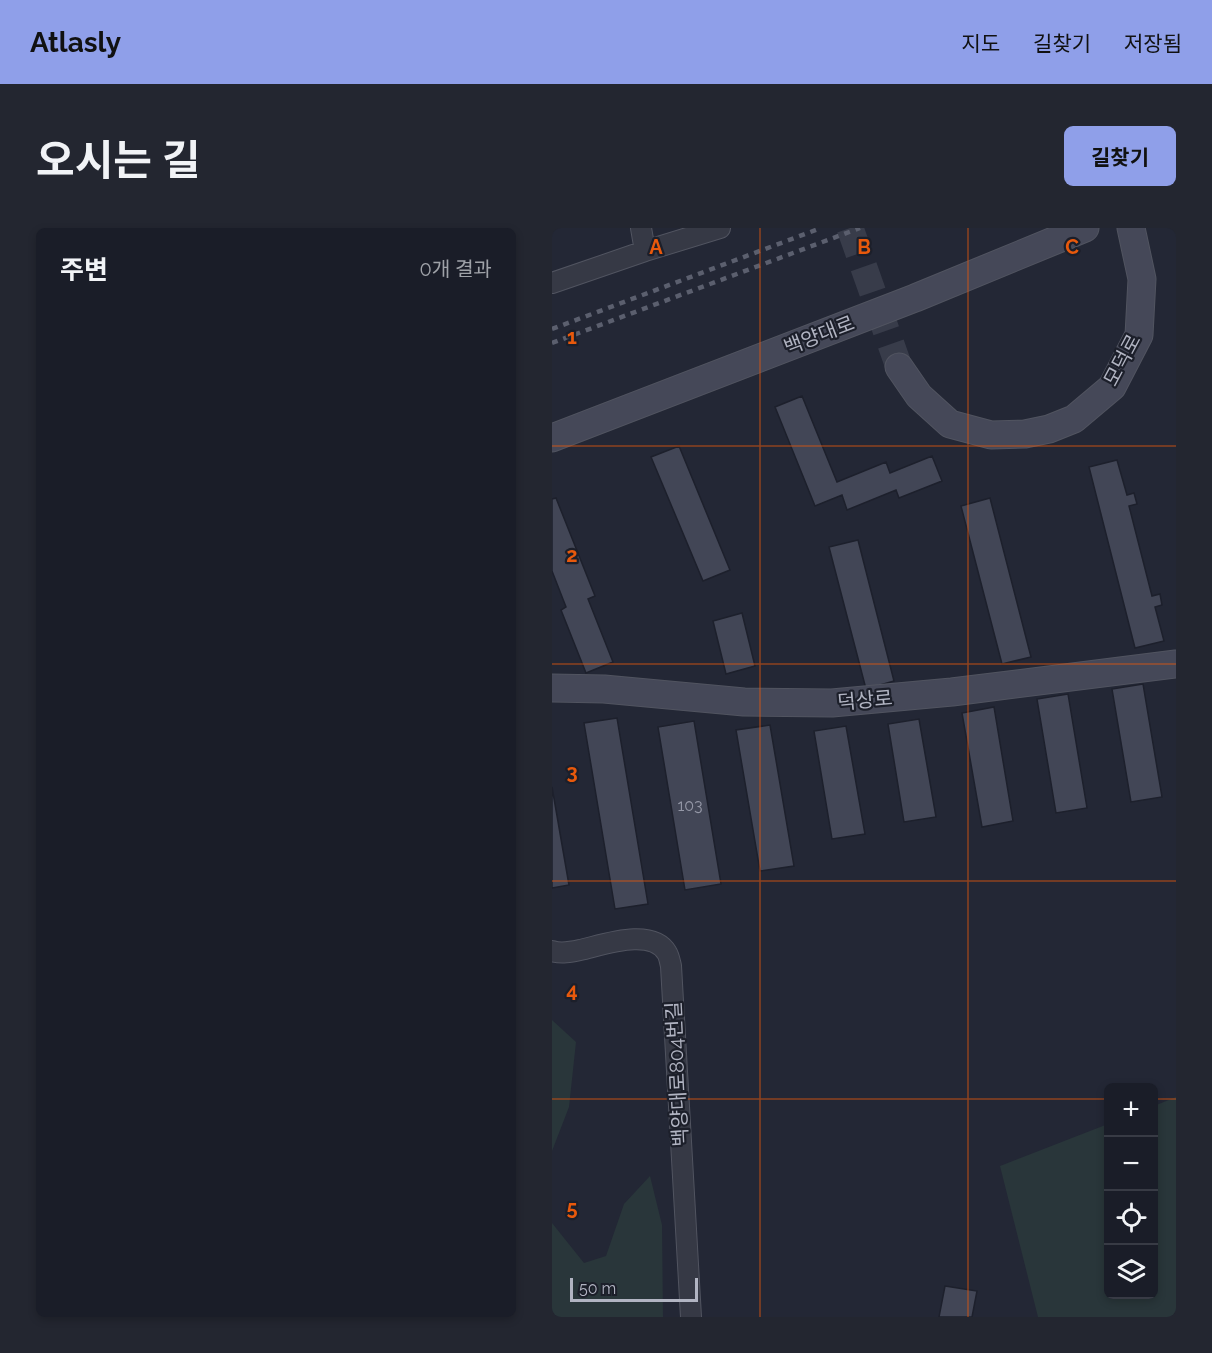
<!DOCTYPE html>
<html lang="ko">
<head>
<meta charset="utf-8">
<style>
	body { margin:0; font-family:Raleway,"Noto Sans KR",sans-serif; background:#232630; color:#f1f3f6 }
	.controls { position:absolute; right:18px; bottom:18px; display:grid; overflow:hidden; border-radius:9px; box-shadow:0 3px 9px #0003 }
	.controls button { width:54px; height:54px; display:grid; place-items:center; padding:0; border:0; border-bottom:2px solid #383b45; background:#1a1d28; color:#f1f3f6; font:30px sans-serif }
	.scale { position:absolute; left:18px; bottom:15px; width:128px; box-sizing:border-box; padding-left:6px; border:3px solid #b1b4c2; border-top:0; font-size:16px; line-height:21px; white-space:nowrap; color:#b1b4c2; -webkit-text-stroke:4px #1c1f2a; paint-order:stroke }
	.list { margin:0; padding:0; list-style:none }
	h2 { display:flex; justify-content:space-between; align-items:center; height:78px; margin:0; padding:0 24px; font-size:26px }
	h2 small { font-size:20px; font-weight:400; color:#9fa2a8 }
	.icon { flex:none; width:33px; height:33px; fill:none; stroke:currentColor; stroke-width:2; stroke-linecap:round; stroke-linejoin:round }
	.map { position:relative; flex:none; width:624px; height:1089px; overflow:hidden; border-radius:9px }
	header { display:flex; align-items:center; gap:36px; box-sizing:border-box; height:84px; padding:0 30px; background:#8f9fe9; color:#111 }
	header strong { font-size:28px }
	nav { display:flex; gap:33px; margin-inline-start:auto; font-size:21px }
	.intro { display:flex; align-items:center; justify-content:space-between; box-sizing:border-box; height:144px; padding:0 36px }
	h1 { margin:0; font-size:42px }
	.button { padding:15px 27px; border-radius:9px; background:#8f9fe9; color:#111; font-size:21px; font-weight:700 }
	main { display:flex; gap:36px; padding:0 36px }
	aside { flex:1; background:#1a1d28; border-radius:9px; box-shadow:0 3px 9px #0003 }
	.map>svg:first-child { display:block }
	.green { fill:#29363a }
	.building { fill:#424656; stroke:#1d202c; stroke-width:1.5 }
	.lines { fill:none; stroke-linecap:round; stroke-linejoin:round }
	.secondary-tunnel { stroke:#383c4a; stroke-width:27; stroke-dasharray:27 14; stroke-linecap:butt }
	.street-casing { stroke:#515460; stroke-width:22 }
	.secondary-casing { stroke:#515460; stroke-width:29 }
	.street { stroke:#363945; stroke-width:20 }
	.secondary { stroke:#454858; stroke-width:27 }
	.rail { stroke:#5b5f6e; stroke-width:4.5; stroke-dasharray:6 6; stroke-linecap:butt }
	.grid { fill:none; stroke:#e8590c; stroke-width:1.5; stroke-opacity:0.55 }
	.labels { text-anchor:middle; stroke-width:4.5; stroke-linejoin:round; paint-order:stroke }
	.number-label { font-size:16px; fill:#9598a7 }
	.street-label { font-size:20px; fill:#b1b4c2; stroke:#1c1f2a }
	.grid-label { font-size:20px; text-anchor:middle; font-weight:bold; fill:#e8590c; stroke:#1c1f2a; stroke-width:4.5; stroke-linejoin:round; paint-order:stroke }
</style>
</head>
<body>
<header>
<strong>Atlasly</strong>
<nav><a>지도</a><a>길찾기</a><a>저장됨</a></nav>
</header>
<div class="intro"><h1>오시는 길</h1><a class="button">길찾기</a></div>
<main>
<aside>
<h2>주변<small>0개 결과</small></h2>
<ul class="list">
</ul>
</aside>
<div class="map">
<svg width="624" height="1089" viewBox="0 0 624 1089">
	<rect width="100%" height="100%" fill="#232735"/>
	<path class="green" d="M0,792L24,814L17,879L0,923Z
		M624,869V1089H486L448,938L556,896V1066H602V878Z
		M98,948L110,997L111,1089H0V995L32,1035L54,1028L72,976Z"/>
	<path class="building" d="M250,168L285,254L334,234L338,245L380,228L390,253L347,270L344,262L295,282L290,267L263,278L223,179Z
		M127,218L178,342L151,353L99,229Z
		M565,232L575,267L582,265L585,276L577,278L600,368L608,366L610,377L603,379L612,413L583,420L537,239Z
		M4,270L43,368L36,371L61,434L34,445L9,382L14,379L0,343V271Z
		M438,270L479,429L450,436L409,278Z
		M306,312L342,453L314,461L277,319Z
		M190,385L203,438L174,446L161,393Z
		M591,456L610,569L579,574L560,461Z
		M516,466L535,580L504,585L485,471Z
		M442,479L461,593L430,599L410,485Z
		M65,490L96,676L63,681L32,495Z
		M367,491L384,589L352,594L336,496Z
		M142,493L169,656L133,662L106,499Z
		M218,497L242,638L208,643L184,502Z
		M294,498L313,606L280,611L262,503Z
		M0,559L17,657L0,660Z
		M393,1058L425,1063L420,1089H387Z"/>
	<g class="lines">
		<path class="secondary-tunnel" d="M298,0L347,139"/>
		<defs>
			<path id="street" d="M89,0L93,23
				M0,55L93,23L168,0
				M0,723C9,726 19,724 28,722C51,717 100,699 115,725C117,728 118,734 119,738L139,1089"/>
			<path id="secondary" d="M347,139L367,168L398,196L439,207L473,206L497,201L522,191L560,159L587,107L590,51L579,0
				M0,210L363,70L533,0
				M0,460L52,461L192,474L280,475L400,464L624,436"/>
		</defs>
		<use href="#street" class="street-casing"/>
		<use href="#secondary" class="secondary-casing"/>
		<use href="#street" class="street"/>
		<use href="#secondary" class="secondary"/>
		<path class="rail" d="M0,101L269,0
			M0,115L308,0"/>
	</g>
	<path class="grid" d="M208,0V1089M416,0V1089M0,218H624M0,436H624M0,653H624M0,871H556M602,871H624"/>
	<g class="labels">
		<g class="number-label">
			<text x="138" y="583">103</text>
		</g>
		<g class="street-label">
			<text transform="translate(267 107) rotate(-21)" y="7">백양대로</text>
			<text transform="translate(570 132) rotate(-62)" y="7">모덕로</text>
			<text transform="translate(313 472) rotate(-5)" y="7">덕상로</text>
			<text transform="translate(125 846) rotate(-93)" y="7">백양대로804번길</text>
		</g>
	</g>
	<g class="grid-label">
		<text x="104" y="26">A</text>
		<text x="312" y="26">B</text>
		<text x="520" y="26">C</text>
		<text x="20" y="116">1</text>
		<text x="20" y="334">2</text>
		<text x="20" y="551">3</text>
		<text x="20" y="769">4</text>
		<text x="20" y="987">5</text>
	</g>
</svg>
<div class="controls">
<button>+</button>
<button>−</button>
<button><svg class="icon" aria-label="locate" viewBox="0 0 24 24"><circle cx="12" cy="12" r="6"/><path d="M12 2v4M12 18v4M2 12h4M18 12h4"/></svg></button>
<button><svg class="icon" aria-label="layers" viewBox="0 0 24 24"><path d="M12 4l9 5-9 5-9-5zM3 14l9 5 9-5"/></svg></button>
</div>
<div class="scale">50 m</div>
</div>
</main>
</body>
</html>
